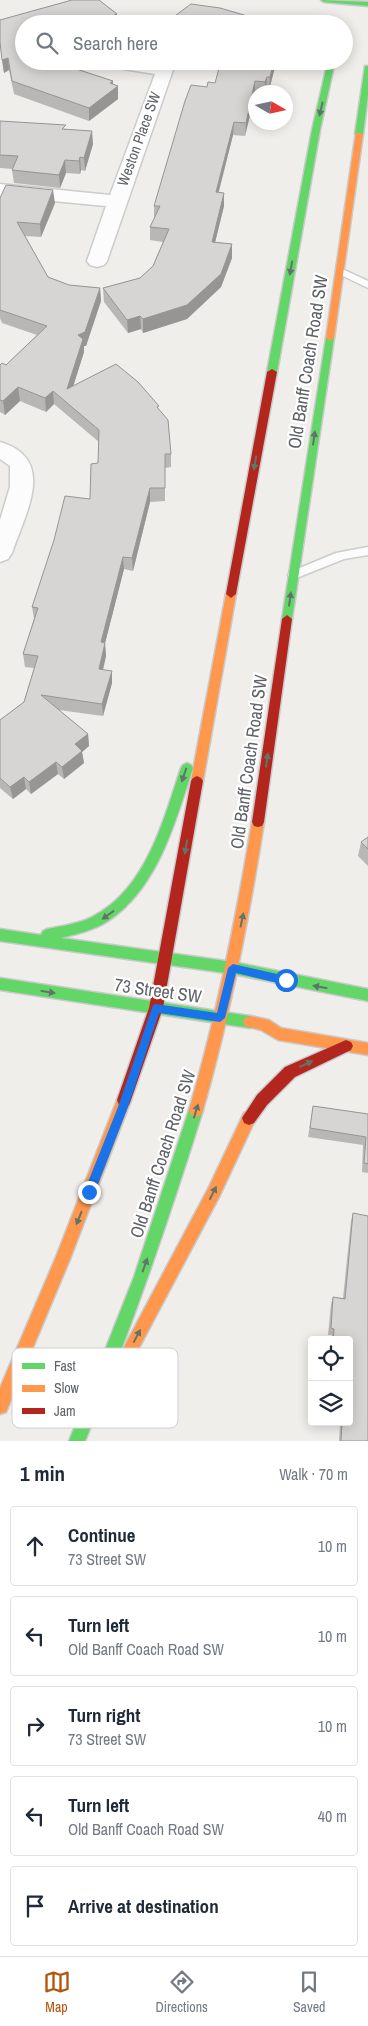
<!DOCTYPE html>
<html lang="en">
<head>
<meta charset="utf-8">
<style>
	body { margin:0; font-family:"Archivo Narrow",sans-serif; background:#f2f2f3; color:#1f2937 }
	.controls { position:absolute; right:15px; bottom:15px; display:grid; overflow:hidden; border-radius:5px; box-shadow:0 2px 12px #0003 }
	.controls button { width:45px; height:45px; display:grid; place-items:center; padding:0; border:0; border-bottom:1px solid #e0e1e3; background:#fff; color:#1f2937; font:25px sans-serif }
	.compass { position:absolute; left:248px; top:85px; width:45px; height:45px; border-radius:50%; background:#fff; box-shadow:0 2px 12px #0003; rotate:99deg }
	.stop { position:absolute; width:15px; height:15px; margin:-11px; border:4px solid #1a73e8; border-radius:50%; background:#fff }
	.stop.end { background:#1a73e8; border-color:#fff; box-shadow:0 1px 5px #0008 }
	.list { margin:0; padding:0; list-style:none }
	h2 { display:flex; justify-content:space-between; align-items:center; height:65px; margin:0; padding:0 20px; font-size:21px }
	h2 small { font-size:16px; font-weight:400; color:#747a83 }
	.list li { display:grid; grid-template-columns:32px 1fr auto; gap:15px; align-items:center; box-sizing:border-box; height:80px; margin:0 10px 10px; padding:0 10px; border:1px solid #e0e1e3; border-radius:5px }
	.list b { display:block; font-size:19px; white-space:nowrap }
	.list p { margin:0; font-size:16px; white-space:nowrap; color:#747a83 }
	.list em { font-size:16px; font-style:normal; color:#747a83 }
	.icon { flex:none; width:28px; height:28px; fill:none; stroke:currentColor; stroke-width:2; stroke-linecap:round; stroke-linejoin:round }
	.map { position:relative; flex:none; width:368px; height:1441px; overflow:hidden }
	.search { position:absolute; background:#fff; box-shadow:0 2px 12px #0003; left:15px; right:15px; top:15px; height:55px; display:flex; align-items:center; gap:12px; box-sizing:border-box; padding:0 18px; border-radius:28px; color:#747a83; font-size:19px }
	.sheet { height:515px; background:#fff }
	nav { display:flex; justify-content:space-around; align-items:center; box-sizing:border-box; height:70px; border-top:1px solid #e0e1e3; background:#fff; font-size:14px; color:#747a83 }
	nav a { display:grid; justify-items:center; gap:2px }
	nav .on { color:#b45309 }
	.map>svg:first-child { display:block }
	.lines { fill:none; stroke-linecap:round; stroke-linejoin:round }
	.lane-casing { stroke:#cbcccc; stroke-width:3 }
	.street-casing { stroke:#cbcccc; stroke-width:3 }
	.fast-casing { stroke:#cacacb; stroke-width:3 }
	.slow-casing { stroke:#cacacb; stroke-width:3 }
	.jam-casing { stroke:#cacacb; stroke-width:3 }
	.lane { fill:#fdfcfc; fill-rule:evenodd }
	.street { fill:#fdfcfc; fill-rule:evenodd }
	.fast { fill:#63d668; fill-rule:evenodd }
	.slow { fill:#ff974d; fill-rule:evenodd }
	.jam { fill:#b3261e; fill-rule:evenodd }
	.wall { fill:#b8b7b5 }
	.shaded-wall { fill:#969594 }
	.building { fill:#d6d5d3; stroke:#969594 }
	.oneway { fill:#607468 }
	.route { fill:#1a73e8 }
	.labels { text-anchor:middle; stroke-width:4.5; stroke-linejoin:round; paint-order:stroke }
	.far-street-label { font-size:15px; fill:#5f6368; stroke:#fff }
	.street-label { font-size:18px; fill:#5f6368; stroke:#fff }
	.key { fill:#fff; stroke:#cfd0d2; stroke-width:1 }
	.key-label { font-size:14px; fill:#5f6368 }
</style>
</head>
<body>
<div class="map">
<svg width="368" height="1441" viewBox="0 0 368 1441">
	<rect width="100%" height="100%" fill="#efeeea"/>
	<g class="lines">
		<defs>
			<path id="lane" d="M340,268L368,281V288L337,273V269Z
				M368,547V555L344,559L294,579L288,575L290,572L336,553Z"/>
			<path id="street" d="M103,61H139L171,66L173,70L107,261L104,265L97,267L90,265L87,261L106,206L0,196V184L110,195L155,74L111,67L105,65Z
				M0,442C58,459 25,514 12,553L8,559L0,562V520L10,487V466L0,459Z"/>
			<path id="fast" d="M321,0L368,2V6L324,2Z
				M328,61H335L320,130L277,372L272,375L267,372L312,130Z
				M365,66H368V95L363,134L359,136L355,134Z
				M330,335L334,338L292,619L287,623L282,619L326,338Z
				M187,763L191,765L193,768C175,822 158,888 108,921C94,930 77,934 61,938L233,962L368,989V1001L233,974L0,941V929L41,935L43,931L47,929C62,926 78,924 92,917C146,890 163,821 181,768L183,765Z
				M0,978L250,1016L255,1018L257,1022L255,1026L250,1028L0,990Z
				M196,1103L201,1105L203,1110C168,1222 130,1333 85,1441H69L134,1277L189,1110L191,1105Z"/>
			<path id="slow" d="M356,132L363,134L334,338L330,341L326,338Z
				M231,590L236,594L203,781L201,784L197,786L193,784L191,781L226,594Z
				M258,817L262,818L264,822C249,919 230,1015 203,1110L201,1115L196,1117L191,1115L189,1110C217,1015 236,919 252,822L254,818Z
				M250,1016L269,1020L281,1028L368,1043V1055L278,1040L261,1030L245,1026L243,1022L245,1018Z
				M124,1093L129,1095L131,1100L70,1259L6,1412L0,1414V1388L56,1257L117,1100L119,1095Z
				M249,1111L254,1113L256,1118L219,1197L132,1361L127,1364L122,1361L119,1356L122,1351L209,1187L244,1113Z"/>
			<path id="jam" d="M272,369L277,372L236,594L231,598L226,594L267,372Z
				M287,615L292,619L264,822L262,826L258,827L254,826L252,822L282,619Z
				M197,776L201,778L203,781L163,1008L131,1100L129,1105L124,1107L119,1105L117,1100L149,1008L191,781L193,778Z
				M346,1040L351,1042L353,1046L351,1050L295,1077L267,1105L254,1123L249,1125L244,1123L242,1118L257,1095L285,1067Z"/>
		</defs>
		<use href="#lane" class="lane-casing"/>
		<use href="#street" class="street-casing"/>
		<use href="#fast" class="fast-casing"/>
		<use href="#slow" class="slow-casing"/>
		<use href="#jam" class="jam-casing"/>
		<use href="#lane" class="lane"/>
		<use href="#street" class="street"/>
		<use href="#fast" class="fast"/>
		<use href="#slow" class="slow"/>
		<use href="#jam" class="jam"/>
	</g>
	<path class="wall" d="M72,0H99L117,14V24H24V61H52L113,81V84L118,86V99L89,121L14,94L9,70L4,73L0,43V20Z
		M275,67L269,90H266L265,92H256V94H255L245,136L233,135L219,192L224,206L215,242L232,244V258L221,287L187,319L143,333L141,329L128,333L104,302L103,288L140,278L153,266L163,242L150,240V227L154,219V206L207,87L215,83Z
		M0,121L66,129L93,144L85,171L81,170L80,174L66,173L60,188L14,183L12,170L13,169L0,168Z
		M0,198L55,203L41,237L25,236L48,277L69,285L100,288L101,301L86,346H84V352L73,386L159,410L171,454V467L165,468V501L150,502L133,571L124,569L105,643L106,656L103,670L112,683L103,716L59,710L88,734L89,746L82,752L84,763L64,779L58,774L31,794L26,789L13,799L0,788V720L24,702L34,668L25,667L23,654L34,619L32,607L90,499L98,463L99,442L54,404L46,412L20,401L5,415L0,412V365H6L37,335L2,323L0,318Z
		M368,837V866L358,856L361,842Z
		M313,1106L368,1114V1173L362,1172L363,1145L308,1137Z
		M353,1213L368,1441H339L340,1425L325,1422H349V1340H331L332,1335H328L331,1304L333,1297L343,1298L351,1221Z"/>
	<path class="shaded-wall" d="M117,14V24H93Z
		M8,58L9,70L4,73L2,60Z
		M274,61H275V67L269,90L270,77Z
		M267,77L266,90L265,92V82Z
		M113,81V89L118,86V99L89,121V108L110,83Z
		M255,81V94L245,136L246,123Z
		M234,122L233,135L215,205L216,192Z
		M92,131L93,144L85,171L84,158Z
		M80,157L81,170L80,174L79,161Z
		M65,160L66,173L60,188L59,175Z
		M53,190L55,203L41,237L40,224Z
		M224,193V206L212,255V242Z
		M232,244V258L221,287L187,319L143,333V319Z
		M100,288L101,301L86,346H84V352L68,403L67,389L78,335Z
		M140,316L141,329L128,333L127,320Z
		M18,387L20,401L5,415L3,401Z
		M53,391L54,404L46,412L45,398Z
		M150,488V502L133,571L132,558Z
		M123,557L124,569L102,655L101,642Z
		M105,643L106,656L100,682L99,669Z
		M112,671V683L103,716L102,704Z
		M88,734L89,746L82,752L84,763L64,779L62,767L75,744Z
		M56,762L58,774L31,794L29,782Z
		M24,777L26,789L13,799L10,787Z"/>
	<path class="building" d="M72,0H99L117,14L93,24H24V51L23,52H24V61H52L113,81L110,83L118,86L89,108L12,81L8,58L2,60L0,42V20Z
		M191,4L220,8L261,20L262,24H164Z
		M221,61H274L270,77H267L265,82L255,81L246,123L234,122L216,192L224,193L212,242L232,244L221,274L187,305L143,319L140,316L127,320L103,288L140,278L153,266L169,229L150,227L160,206H154L185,101L191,85L207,87L208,82L215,83Z
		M0,121L66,125L62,129L92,131L84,158L80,157L79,161L65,160L59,175L12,170L18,156L0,155Z
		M6,185L53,190L40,224L17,222L48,277L69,285L100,288L85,332L78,335L83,339L67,389L116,364L138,382L159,406L157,407L168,420L171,454H165V488H150L132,558L123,557L101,642L105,643L99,669L112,671L102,704L41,695L88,734L75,744L82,751L62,767L56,762L29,782L24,777L10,787L0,778V720L24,702L38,656L23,654L38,608L32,607L54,540L65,496L90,499L91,464L98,463L99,430L53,391L45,398L18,387L3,401L0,400V365L2,363L6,365L47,326L0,310V198Z
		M368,837V849L361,842Z
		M313,1106L368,1114V1164L364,1163L366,1137L310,1128Z
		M353,1213L368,1216V1441H341L342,1422H349V1340H333L334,1329L331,1328L333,1297L345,1299Z"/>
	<defs><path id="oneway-solid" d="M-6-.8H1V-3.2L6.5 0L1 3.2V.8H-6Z" transform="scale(1.25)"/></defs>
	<g class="oneway">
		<use href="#oneway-solid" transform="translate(321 109) rotate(103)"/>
		<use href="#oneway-solid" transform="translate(291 268) rotate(100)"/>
		<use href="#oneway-solid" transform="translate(314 438) rotate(-82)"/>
		<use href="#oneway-solid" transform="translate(255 463) rotate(100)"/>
		<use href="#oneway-solid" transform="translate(290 599) rotate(-82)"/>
		<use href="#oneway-solid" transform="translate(267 760) rotate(-82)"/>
		<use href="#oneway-solid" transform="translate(184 775) rotate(109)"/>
		<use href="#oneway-solid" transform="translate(186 847) rotate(100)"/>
		<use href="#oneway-solid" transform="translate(108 915) rotate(144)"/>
		<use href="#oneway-solid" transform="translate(242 920) rotate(-78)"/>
		<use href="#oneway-solid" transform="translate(320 987) rotate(-170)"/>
		<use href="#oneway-solid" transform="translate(48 992) rotate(9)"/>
		<use href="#oneway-solid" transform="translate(306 1064) rotate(-25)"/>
		<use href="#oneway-solid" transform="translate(196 1111) rotate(-73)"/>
		<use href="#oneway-solid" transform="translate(213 1193) rotate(-63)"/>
		<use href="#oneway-solid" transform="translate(79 1218) rotate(112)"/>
		<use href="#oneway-solid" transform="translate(145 1265) rotate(-70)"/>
		<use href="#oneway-solid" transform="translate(137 1336) rotate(-62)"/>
	</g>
	<path class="route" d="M233,964L286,976L290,980L286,985L236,973L225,1018L220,1022L159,1013L128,1107L95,1192L93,1196L89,1197L86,1196L84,1192L118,1107L153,1005L156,1004L217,1013L228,968Z"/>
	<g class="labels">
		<g class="far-street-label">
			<text transform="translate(139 139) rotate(-70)" y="5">Weston Place SW</text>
		</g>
		<g class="street-label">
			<text transform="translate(308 362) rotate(-81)" y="6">Old Banff Coach Road SW</text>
			<text transform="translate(249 762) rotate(-82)" y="6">Old Banff Coach Road SW</text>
			<text transform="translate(158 991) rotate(8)" y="6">73 Street SW</text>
			<text transform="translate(163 1154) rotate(-72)" y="6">Old Banff Coach Road SW</text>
		</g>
	</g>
	<rect x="12" y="1348" width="166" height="80" rx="8" class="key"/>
	<rect x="22" y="1363" width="23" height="6" fill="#63d668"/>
	<rect x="22" y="1385" width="23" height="7" fill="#ff974d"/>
	<rect x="22" y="1408" width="23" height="6" fill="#b3261e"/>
	<g class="key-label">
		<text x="54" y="1371">Fast</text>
		<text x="54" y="1393">Slow</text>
		<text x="54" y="1416">Jam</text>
	</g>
</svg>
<div class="controls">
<button><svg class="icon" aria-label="locate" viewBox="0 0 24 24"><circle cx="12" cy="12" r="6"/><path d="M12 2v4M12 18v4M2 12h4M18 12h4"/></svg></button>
<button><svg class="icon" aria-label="layers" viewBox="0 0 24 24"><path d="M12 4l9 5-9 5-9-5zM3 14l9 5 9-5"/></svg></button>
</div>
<svg class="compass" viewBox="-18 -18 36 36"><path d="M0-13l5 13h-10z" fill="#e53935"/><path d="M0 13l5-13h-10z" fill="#747a83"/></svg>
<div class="stop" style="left:286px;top:980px"></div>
<div class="stop end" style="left:89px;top:1192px"></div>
<div class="search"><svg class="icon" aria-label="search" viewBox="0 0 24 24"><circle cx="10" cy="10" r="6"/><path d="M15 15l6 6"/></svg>Search here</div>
</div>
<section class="sheet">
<h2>1 min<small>Walk · 70 m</small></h2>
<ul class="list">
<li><svg class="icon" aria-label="ahead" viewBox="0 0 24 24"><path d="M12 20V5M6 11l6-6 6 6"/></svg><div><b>Continue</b><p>73 Street SW</p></div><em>10 m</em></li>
<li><svg class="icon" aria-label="left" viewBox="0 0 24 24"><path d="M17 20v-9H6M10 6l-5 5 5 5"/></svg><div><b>Turn left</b><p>Old Banff Coach Road SW</p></div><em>10 m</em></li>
<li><svg class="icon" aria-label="right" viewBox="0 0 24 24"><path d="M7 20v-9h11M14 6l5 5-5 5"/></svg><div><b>Turn right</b><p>73 Street SW</p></div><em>10 m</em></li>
<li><svg class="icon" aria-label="left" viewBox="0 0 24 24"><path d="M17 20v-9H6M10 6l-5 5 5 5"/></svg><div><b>Turn left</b><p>Old Banff Coach Road SW</p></div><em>40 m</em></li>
<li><svg class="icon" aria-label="arrive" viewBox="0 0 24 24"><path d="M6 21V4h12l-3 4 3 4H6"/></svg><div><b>Arrive at destination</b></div></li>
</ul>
</section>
<nav>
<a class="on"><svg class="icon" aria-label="map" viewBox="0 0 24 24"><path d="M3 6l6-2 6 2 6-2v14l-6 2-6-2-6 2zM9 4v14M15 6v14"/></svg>Map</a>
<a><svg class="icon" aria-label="directions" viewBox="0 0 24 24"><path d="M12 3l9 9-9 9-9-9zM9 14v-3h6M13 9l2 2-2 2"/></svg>Directions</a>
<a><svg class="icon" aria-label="saved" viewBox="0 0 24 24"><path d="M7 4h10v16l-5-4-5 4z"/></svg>Saved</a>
</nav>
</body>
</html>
